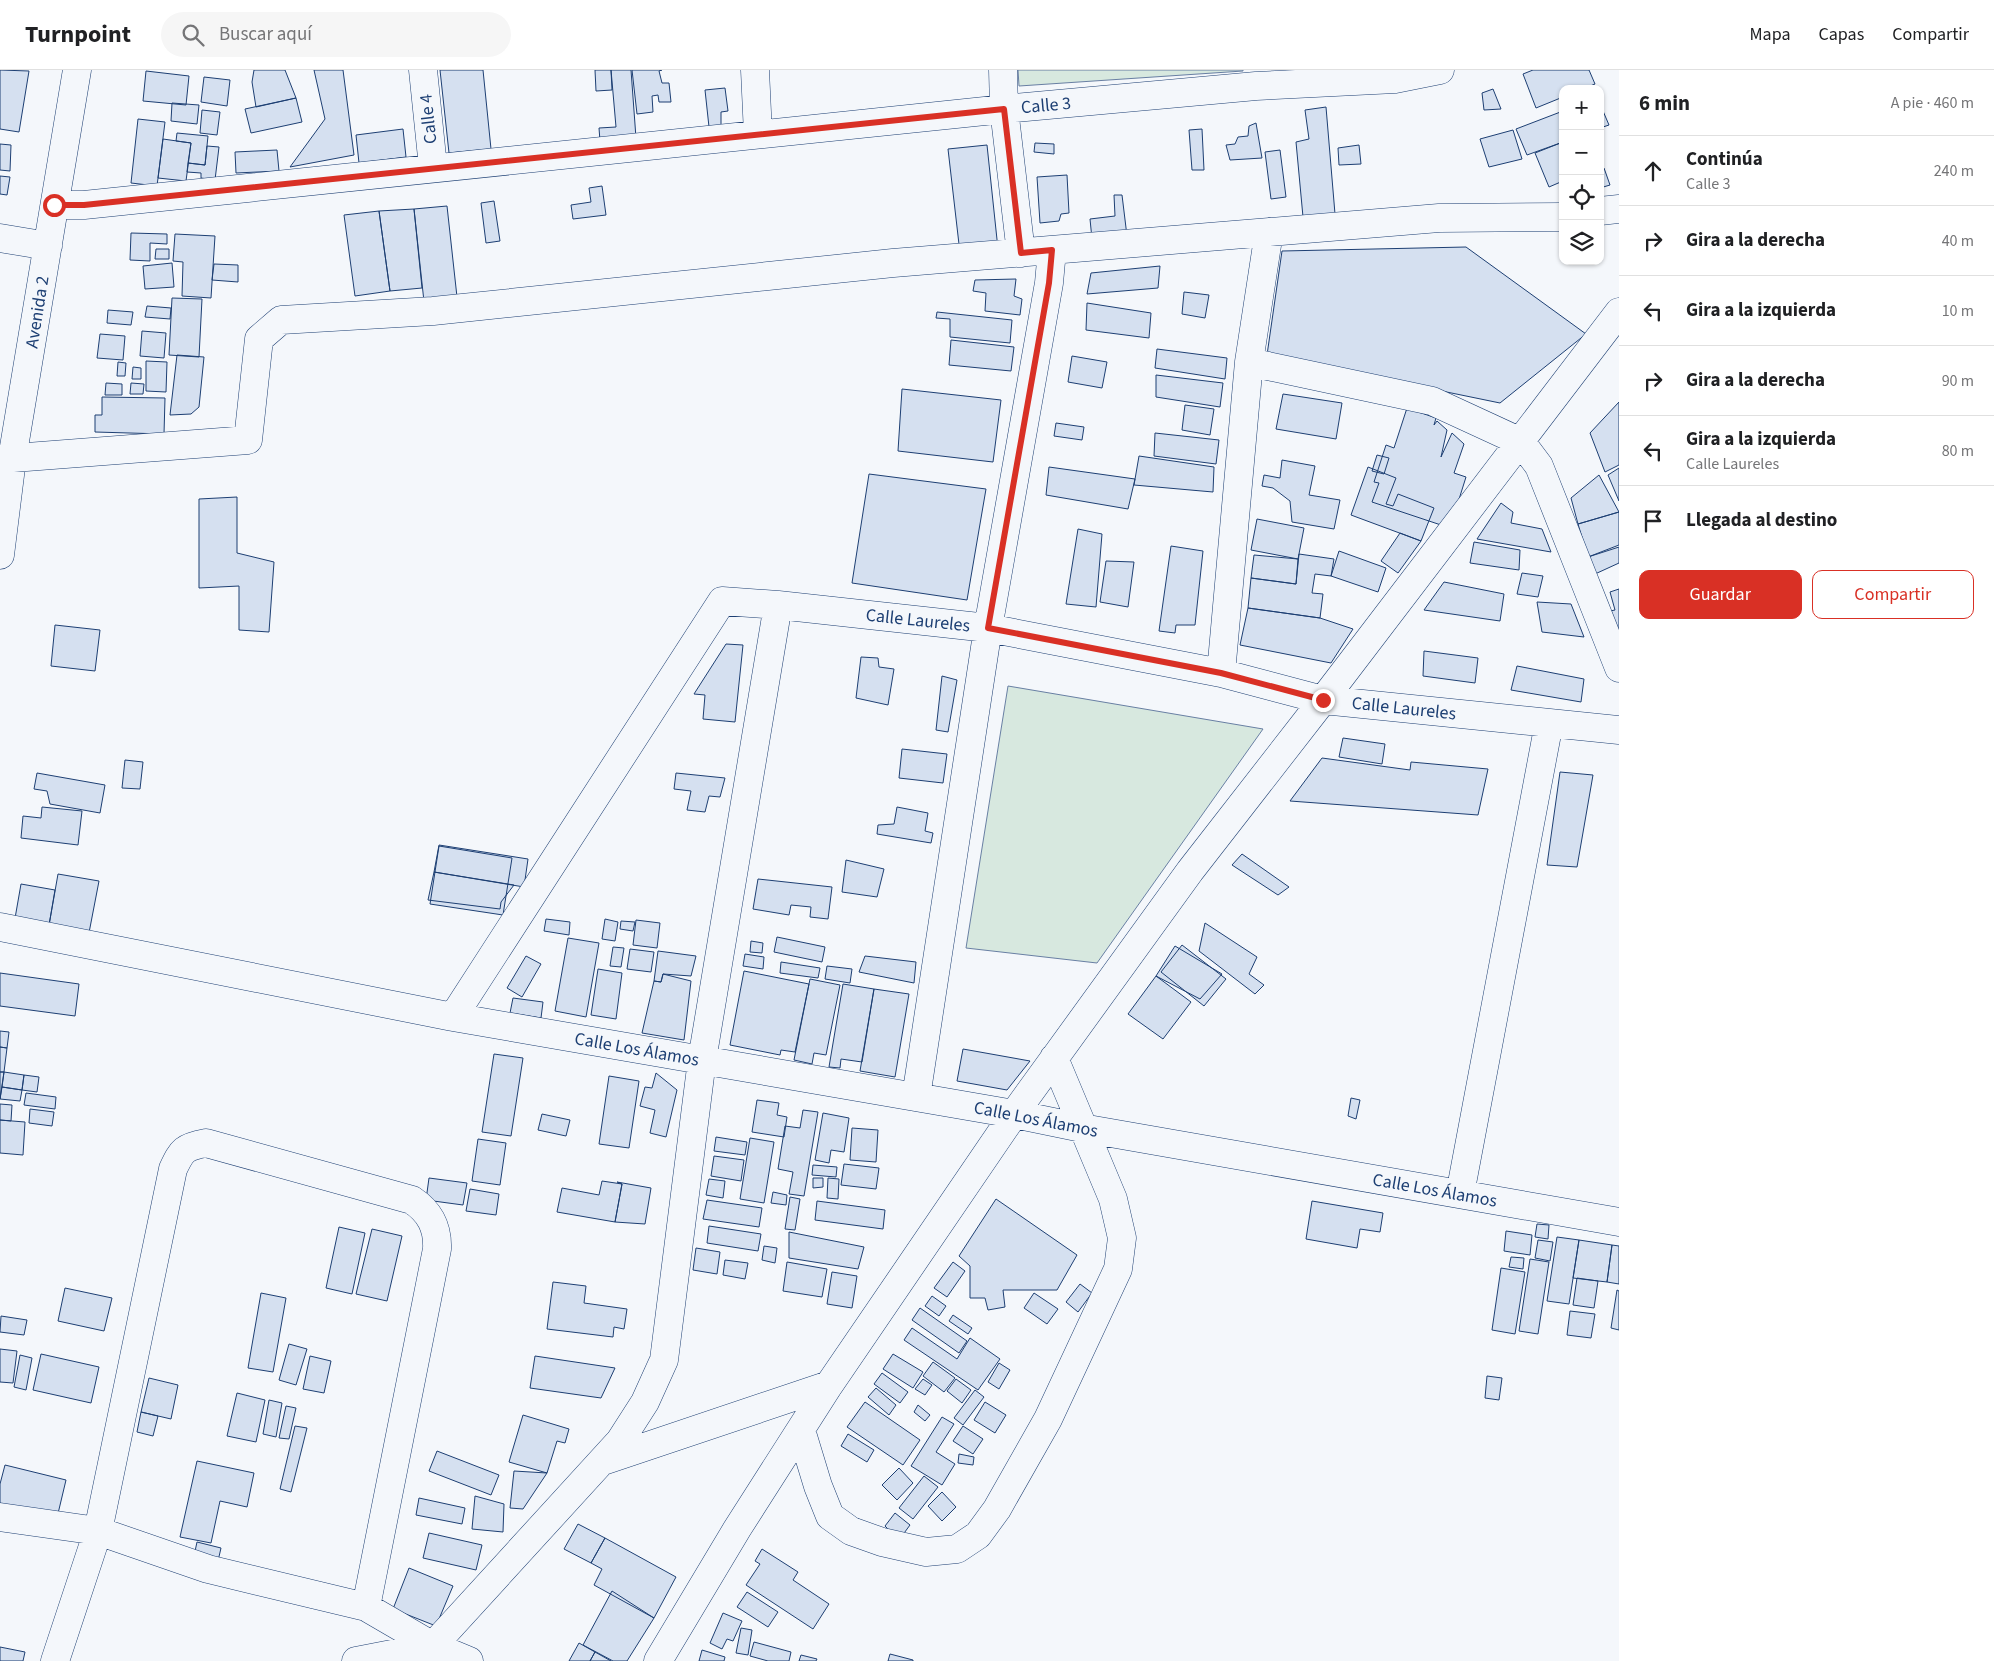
<!DOCTYPE html>
<html lang="es">
<head>
<meta charset="utf-8">
<style>
	body { margin:0; font-family:"Source Sans 3",sans-serif; background:#f6f6f6; color:#202124 }
	.controls { position:absolute; right:15px; top:15px; display:grid; overflow:hidden; border-radius:10px; box-shadow:0 1px 4px #0004 }
	.controls button { width:45px; height:45px; display:grid; place-items:center; padding:0; border:0; border-bottom:1px solid #e0e0e0; background:#fff; color:#202124; font:25px sans-serif }
	.stop { position:absolute; width:15px; height:15px; margin:-11px; border:4px solid #d93025; border-radius:50%; background:#fff }
	.stop.end { background:#d93025; border-color:#fff; box-shadow:0 1px 5px #0008 }
	.list { margin:0; padding:0; list-style:none }
	h2 { display:flex; justify-content:space-between; align-items:center; height:65px; margin:0; padding:0 20px; font-size:21px }
	h2 small { font-size:16px; font-weight:400; color:#757577 }
	.list li { display:grid; grid-template-columns:32px 1fr auto; gap:15px; align-items:center; box-sizing:border-box; height:70px; padding:0 20px; border-top:1px solid #e0e0e0 }
	.list b { display:block; font-size:19px; white-space:nowrap }
	.list p { margin:0; font-size:16px; white-space:nowrap; color:#757577 }
	.list em { font-size:16px; font-style:normal; color:#757577 }
	.actions { display:flex; gap:10px; padding:15px 20px }
	.actions a { flex:1; padding:11px 0; border:1px solid #d93025; border-radius:10px; text-align:center; font-size:18px; color:#d93025 }
	.actions .main { background:#d93025; color:#fff }
	.icon { flex:none; width:28px; height:28px; fill:none; stroke:currentColor; stroke-width:2; stroke-linecap:round; stroke-linejoin:round }
	.map { position:relative; flex:none; width:1619px; height:1591px; overflow:hidden }
	header { display:flex; align-items:center; gap:30px; box-sizing:border-box; height:70px; padding:0 25px; background:#fff; border-bottom:1px solid #e0e0e0 }
	header strong { font-size:24px }
	nav { display:flex; gap:28px; margin-inline-start:auto; font-size:18px }
	.search { width:350px; height:45px; background:#f6f6f6; display:flex; align-items:center; gap:12px; box-sizing:border-box; padding:0 18px; border-radius:28px; color:#757577; font-size:19px }
	main { display:flex }
	aside { flex:1; background:#fff }
	.map>svg:first-child { display:block }
	.green { fill:#d7e8df; stroke:#687fa3 }
	.building { fill:#d5e0f0; stroke:#1d3f73 }
	.lines { fill:none; stroke-linecap:round; stroke-linejoin:round }
	.minor-casing { stroke:#1d3f73; stroke-width:29 }
	.minor { stroke:#f4f7fb; stroke-width:28 }
	.route { stroke:#d93025; stroke-width:6 }
	.labels { text-anchor:middle; stroke-width:4; stroke-linejoin:round; paint-order:stroke }
	.street-label { font-size:18px; fill:#1d3f73; stroke:#f4f7fb }
</style>
</head>
<body>
<header>
<strong>Turnpoint</strong>
<div class="search"><svg class="icon" aria-label="search" viewBox="0 0 24 24"><circle cx="10" cy="10" r="6"/><path d="M15 15l6 6"/></svg>Buscar aquí</div>
<nav><a>Mapa</a><a>Capas</a><a>Compartir</a></nav>
</header>
<main>
<div class="map">
<svg width="1619" height="1591" viewBox="0 0 1619 1591">
	<rect width="100%" height="100%" fill="#f4f7fb"/>
	<path class="green" d="M1018,0H1243V1L1019,16Z
		M1008,616L1263,659L1097,893L966,878Z"/>
	<path class="building" d="M0,0L29,1L19,62L0,59Z
		M254,0H285L296,28L256,37L252,12Z
		M314,0H343L354,85L290,97L325,49Z
		M440,0H483L491,79L449,83Z
		M595,0H611L612,20L596,21Z
		M611,0H631L636,68L600,71L599,58L616,57Z
		M632,0H662L659,1L662,13H669L671,32H659L658,25L652,26L653,42L637,44Z
		M1533,0H1589L1595,14L1583,19H1563V27L1536,38L1523,4Z
		M146,1L189,6L186,35L143,31Z
		M204,7L230,10L227,36L201,32Z
		M725,18L728,41L721,42V56L709,57L705,20Z
		M1493,19L1501,39L1484,40L1482,23Z
		M296,28L302,52L251,63L245,39Z
		M172,33L199,35L197,54L171,51Z
		M1600,34L1609,55L1600,58Z
		M1326,37L1335,144L1303,147L1296,72L1309,69L1305,40Z
		M202,40L220,42L217,65L200,63Z
		M1563,41V72L1527,85L1516,59Z
		M138,49L165,52L157,116L131,113Z
		M1256,53L1262,88L1230,90L1226,75L1235,74L1238,67L1248,66L1249,56Z
		M403,59L406,87L359,93L356,65Z
		M1202,59L1204,100H1192L1189,60Z
		M1513,60L1522,89L1489,97L1480,69Z
		M177,63L208,66L205,95L188,93L191,73L176,71Z
		M163,69L191,73L186,111L158,108Z
		M1563,72V111L1549,117L1535,83Z
		M1035,73L1054,74V84L1034,82Z
		M0,74L11,75L10,101L0,100Z
		M987,75L998,179L960,183L948,79Z
		M1359,75L1361,94L1339,95L1338,78Z
		M207,76L219,77L215,110L201,108V103L187,102L188,93L205,95Z
		M277,80L279,101L236,103L235,82Z
		M1280,80L1286,127L1271,129L1265,82Z
		M1604,98L1610,115L1600,118V99Z
		M1067,105L1069,143L1061,144L1059,151L1040,153L1037,107Z
		M0,106L10,107L7,125L0,124Z
		M602,116L606,145L573,149L571,135L591,132L589,118Z
		M1114,125H1122L1127,166L1092,169L1090,149L1115,146Z
		M494,131L500,171L486,173L481,133Z
		M447,136L458,236L425,241L414,139Z
		M414,139L422,218L390,221L379,141Z
		M379,141L390,221L355,226L344,145Z
		M131,163L167,164V174L150,173V191L130,190Z
		M175,164L215,166L211,228L182,226L183,192L173,191Z
		M1466,177L1586,264L1500,333L1267,285L1282,181Z
		M156,179H169V189H155Z
		M172,193L174,217L145,219L143,196Z
		M214,194L238,195V212L212,210Z
		M1160,196L1158,218L1087,224L1091,203Z
		M1016,209L1014,226L1022,229L1020,245L985,241L986,223L973,221L975,210Z
		M1184,222L1209,225L1205,248L1182,244Z
		M172,228L202,229L199,287L169,285Z
		M1087,233L1151,243L1149,268L1086,260Z
		M147,236L171,238L170,249L145,247Z
		M108,240L133,242L131,255L107,253Z
		M937,242L1012,250L1010,273L950,267V249L936,248Z
		M142,261L166,263L164,288L140,286Z
		M100,264L125,266L123,290L97,288Z
		M951,270L1014,277L1011,301L949,295Z
		M1157,279L1227,288L1225,309L1155,298Z
		M177,285L204,287L199,337L191,344L170,345Z
		M1072,286L1107,292L1102,318L1068,312Z
		M146,291L167,292L166,322L146,321Z
		M118,292L126,293L125,306H117Z
		M133,297L141,298V309H132Z
		M1156,305L1223,313L1220,337L1156,327Z
		M106,313L122,314V325H105Z
		M131,313L144,314L143,324H130Z
		M902,319L1001,330L993,392L898,381Z
		M1283,324L1342,333L1336,369L1276,359Z
		M102,327L165,328L164,364L95,362V345H102Z
		M1619,332V395L1605,402L1590,363Z
		M1185,335L1214,339L1210,365L1182,360Z
		M1407,338L1436,348L1434,355L1437,351L1447,360L1441,387L1452,363L1464,374L1454,403L1466,407L1450,458L1372,432L1379,413L1374,412L1386,375L1394,378Z
		M1056,353L1084,357L1082,370L1054,366Z
		M1155,363L1219,370L1216,394L1154,386Z
		M1377,385L1389,388L1384,404L1372,401Z
		M1139,386L1214,397L1213,422L1134,415Z
		M1282,390L1315,396L1309,425L1340,430L1334,459L1292,452L1290,431L1273,418L1262,416L1264,405L1280,408Z
		M1049,397L1135,409L1128,439L1046,425Z
		M1368,397L1396,408L1386,434L1393,436L1398,424L1434,438L1421,471L1351,445Z
		M1619,398V431L1608,405Z
		M869,404L986,419L967,530L852,513Z
		M1599,405L1619,442L1578,454L1571,428Z
		M237,427V483L274,492L269,562L239,560V516L199,518V429Z
		M1501,433L1513,442L1511,453L1542,459L1551,482L1477,469Z
		M1619,442V475L1588,487L1578,454Z
		M1257,449L1304,458L1298,489L1251,480Z
		M1078,459L1102,464L1096,537L1066,534Z
		M1400,463L1421,471L1398,503L1381,491Z
		M1474,472L1520,480L1519,500L1470,493Z
		M1171,476L1203,481L1195,555H1176L1175,563L1159,561Z
		M1619,477V493L1595,504L1588,487Z
		M1339,481L1386,498L1378,522L1331,506Z
		M1299,484L1334,489L1331,506L1315,504L1312,523L1323,524L1320,548L1248,538L1251,508L1296,514Z
		M1254,485L1298,489L1296,514L1251,508Z
		M1106,491L1134,492L1128,537L1100,532Z
		M1522,503L1543,506L1538,527L1517,524Z
		M1444,512L1504,524L1500,551L1424,540Z
		M1619,519V561L1605,542L1615,540L1610,522Z
		M1537,532L1571,534L1584,567L1542,562Z
		M1248,538L1320,548L1353,559L1331,593L1240,575Z
		M55,555L100,560L95,601L51,596Z
		M726,574L743,575L735,652L703,649L705,625L694,624Z
		M1424,581L1478,588L1475,613L1423,606Z
		M861,587L878,588L879,597L894,599L888,635L856,628Z
		M1517,596L1584,609L1581,632L1511,620Z
		M942,606L957,610L948,662L936,660Z
		M1343,668L1385,674L1382,694L1339,687Z
		M902,679L947,684L943,713L899,708Z
		M1322,688L1410,700L1411,692L1488,699L1478,745L1290,731Z
		M125,690L143,692L140,719L122,718Z
		M1560,702L1593,705L1577,797L1547,795Z
		M37,703L105,715L100,743L50,734L47,721L34,719Z
		M676,703L725,708L720,727L709,726L705,742L687,740L691,721L674,719Z
		M42,737L82,741L78,775L21,768L23,746L41,748Z
		M897,737L928,743L925,761L933,763L931,773L877,764L878,755L894,754Z
		M439,775L528,789L524,817L434,802Z
		M439,776L512,788L503,845L430,834Z
		M1242,784L1289,817L1278,825L1232,795Z
		M846,790L884,799L877,827L842,822Z
		M434,802L514,815L501,832L500,839L428,830Z
		M58,804L99,811L88,868L48,861Z
		M758,809L832,817L828,849L810,847L811,837L791,835L789,845L753,839Z
		M21,814L55,820L48,861L14,854Z
		M546,849L570,852L569,865L544,861Z
		M605,849L618,852L615,871L602,869Z
		M636,850L660,853L657,878L633,875Z
		M621,851L635,852L633,861L620,859Z
		M1205,853L1257,887L1249,904L1264,915L1255,924L1199,881Z
		M777,867L825,877L822,892L774,882Z
		M568,868L599,873L586,947L555,941Z
		M751,871L763,873L762,883L750,882Z
		M1182,875L1226,909L1204,936L1161,902Z
		M1175,876L1222,904L1200,929L1156,906Z
		M613,877L624,878L621,897L610,896Z
		M630,879L654,882L651,902L627,899Z
		M658,881L696,886L691,906L663,904L661,912L654,911Z
		M745,884L764,887L763,899L743,896Z
		M526,886L541,894L522,927L507,918Z
		M865,886L916,892L914,913L859,902Z
		M781,892L820,898L818,908L780,903Z
		M827,896L852,899L850,913L825,909Z
		M598,899L622,903L616,949L591,945Z
		M744,901L809,914L795,982L781,980L780,985L730,975Z
		M0,903L79,914L75,946L0,936Z
		M663,904L691,911L684,970L642,963L654,911L661,912Z
		M1156,906L1191,932L1163,969L1128,944Z
		M810,909L840,915L826,985L814,983L812,994L794,990Z
		M843,914L874,919L862,992L841,989L840,998L829,997Z
		M874,919L909,924L895,1007L860,1001Z
		M513,928L543,932L541,948L510,943Z
		M0,961L9,962L7,978L0,977Z
		M0,977L7,978L4,1002H0Z
		M963,979L1030,991L1007,1020L957,1011Z
		M494,984L523,988L511,1066L482,1062Z
		M0,1002H4L0,1029Z
		M4,1002L24,1005L22,1020L2,1017Z
		M656,1003L677,1020L666,1067L650,1063L655,1040L640,1036L645,1017L652,1018Z
		M24,1005L39,1007L37,1022L22,1020Z
		M609,1006L639,1011L629,1078L599,1074Z
		M2,1017L22,1020L20,1031L0,1029Z
		M26,1023L56,1027L55,1039L24,1035Z
		M1351,1028L1360,1030L1356,1049L1348,1046Z
		M757,1030L779,1033L777,1045L787,1047L784,1067L752,1062Z
		M0,1034L12,1035L11,1051L0,1050Z
		M30,1039L54,1042L52,1056L29,1053Z
		M803,1040L818,1042L804,1126L789,1124L793,1102L778,1099L785,1056L800,1058Z
		M823,1043L849,1048L844,1082L831,1080L829,1093L815,1090Z
		M542,1044L570,1050L566,1066L538,1060Z
		M0,1050L25,1052L23,1085L0,1083Z
		M852,1058L878,1060L876,1092L850,1090Z
		M716,1067L747,1072L745,1085L714,1081Z
		M750,1068L774,1072L764,1133L740,1129Z
		M478,1069L506,1073L500,1115L472,1111Z
		M714,1086L744,1090L741,1111L711,1106Z
		M844,1094L879,1098L876,1119L841,1115Z
		M813,1095L837,1097L836,1107L812,1105Z
		M429,1108L467,1113L463,1135L426,1130Z
		M813,1108H823V1117L813,1118Z
		M828,1108L839,1109L838,1129L827,1128Z
		M709,1109L725,1111L723,1128L706,1125Z
		M602,1111L622,1114L615,1152L557,1142L562,1118L599,1125Z
		M617,1112L651,1118L645,1154L615,1152L622,1114Z
		M470,1119L499,1124L496,1145L466,1141Z
		M773,1122L787,1125L786,1135L771,1133Z
		M790,1127L800,1129L795,1160L785,1159Z
		M996,1129L1077,1185L1057,1220H1003L1005,1237L988,1240L985,1228H970V1196L959,1186Z
		M707,1130L762,1138L759,1157L703,1149Z
		M817,1131L885,1140L883,1159L815,1150Z
		M1312,1131L1383,1143L1380,1162L1360,1159L1357,1178L1306,1169Z
		M1537,1154L1549,1155L1548,1169L1535,1167Z
		M709,1156L761,1164L758,1181L707,1173Z
		M339,1157L365,1163L352,1224L326,1218Z
		M372,1159L402,1166L387,1231L356,1224Z
		M1506,1161L1532,1165L1530,1185L1504,1181Z
		M789,1162L864,1177L858,1199L789,1188Z
		M1557,1167L1579,1170L1569,1234L1547,1231Z
		M1538,1170L1553,1172L1550,1191L1535,1188Z
		M1579,1170L1612,1175L1607,1212L1573,1208Z
		M1612,1175L1619,1176V1214L1607,1212Z
		M764,1176L777,1178L775,1193L762,1190Z
		M696,1178L720,1182L717,1204L693,1200Z
		M1511,1187L1524,1188L1523,1199L1509,1197Z
		M1530,1189L1549,1192L1538,1264L1519,1261Z
		M725,1190L748,1193L745,1209L723,1205Z
		M787,1192L827,1199L822,1227L783,1221Z
		M953,1192L965,1201L947,1227L934,1218Z
		M1501,1198L1525,1202L1515,1264L1492,1260Z
		M832,1202L857,1206L852,1238L827,1234Z
		M1577,1208L1598,1211L1594,1238L1573,1235Z
		M553,1212L586,1216L584,1233L627,1239L624,1259L614,1257L613,1267L547,1259Z
		M1080,1214L1092,1223L1078,1242L1066,1232Z
		M65,1218L112,1228L104,1261L58,1251Z
		M1617,1220L1619,1221V1260L1611,1258Z
		M261,1223L286,1228L273,1302L248,1298Z
		M1034,1223L1058,1239L1047,1254L1024,1238Z
		M932,1226L946,1236L939,1246L925,1236Z
		M920,1238L967,1271L959,1283L912,1250Z
		M1570,1241L1595,1244L1591,1268L1567,1265Z
		M953,1245L972,1258L968,1264L949,1251Z
		M1,1246L27,1250L24,1265L0,1262Z
		M912,1258L957,1289L970,1268L1000,1289L978,1320L904,1270Z
		M289,1274L307,1279L296,1315L279,1310Z
		M0,1279L17,1281L13,1313L0,1312Z
		M41,1284L99,1297L91,1333L33,1320Z
		M893,1284L923,1302L913,1318L883,1299Z
		M20,1285L32,1288L26,1320L14,1317Z
		M310,1286L331,1291L324,1323L303,1319Z
		M535,1286L615,1298L601,1328L530,1318Z
		M933,1292L955,1308L944,1322L923,1306Z
		M999,1293L1010,1300L999,1319L988,1312Z
		M882,1303L908,1322L900,1333L874,1314Z
		M1487,1306L1502,1308L1499,1330L1485,1328Z
		M149,1308L178,1315L171,1349L141,1342Z
		M923,1309L932,1315L925,1325L915,1319Z
		M956,1309L971,1320L962,1333L947,1321Z
		M876,1318L896,1335L889,1345L868,1327Z
		M975,1320L984,1327L963,1355L954,1348Z
		M237,1323L265,1330L256,1372L227,1366Z
		M269,1330L282,1333L276,1367L263,1364Z
		M865,1332L920,1370L903,1395L847,1357Z
		M985,1332L1006,1345L995,1363L974,1350Z
		M918,1335L930,1345L925,1351L914,1342Z
		M286,1336L296,1338L289,1369L279,1368Z
		M141,1342L158,1346L153,1366L137,1362Z
		M523,1345L569,1359L565,1373L557,1371L547,1403L509,1392Z
		M942,1347L954,1354L936,1382L955,1394L942,1415L911,1396Z
		M295,1356L307,1358L291,1422L280,1419Z
		M963,1356L983,1369L973,1384L953,1371Z
		M848,1364L874,1380L867,1392L841,1376Z
		M437,1381L499,1405L491,1425L429,1401Z
		M959,1384L974,1387L973,1395L958,1393Z
		M197,1391L254,1403L247,1437L220,1431L211,1473L180,1467Z
		M5,1395L66,1410L56,1452L0,1438V1414Z
		M899,1398L913,1413L897,1430L882,1415Z
		M514,1401L547,1403L523,1439L510,1438Z
		M924,1406L938,1417L913,1449L899,1438Z
		M942,1422L956,1437L942,1451L928,1436Z
		M475,1426L504,1434L503,1462L472,1459Z
		M419,1428L465,1438L462,1454L416,1445Z
		M895,1443L910,1455L899,1470L885,1456Z
		M578,1454L605,1468L591,1493L564,1479Z
		M429,1463L482,1475L476,1500L423,1488Z
		M605,1468L676,1507L654,1548L594,1515L602,1499L591,1493Z
		M197,1472L221,1478L218,1491L194,1486Z
		M762,1479L798,1502L793,1510L829,1534L813,1559L746,1515L760,1494L755,1491Z
		M409,1498L453,1516L436,1556L393,1539Z
		M612,1521L654,1548L627,1591H613L583,1575Z
		M747,1522L778,1542L768,1557L737,1537Z
		M723,1543L742,1551L733,1571L727,1569L722,1579L710,1573Z
		M741,1558L752,1560L748,1585L736,1583Z
		M754,1572L791,1582L789,1591H768L750,1586Z
		M579,1573L595,1582L590,1591H569Z
		M0,1577L25,1582L23,1591H0Z
		M702,1580L725,1587L724,1591H699Z
		M595,1582L611,1591H590Z
		M890,1584L913,1590V1591H888Z
		M801,1585L817,1589L816,1591H799Z"/>
	<g class="lines">
		<defs>
			<path id="minor" d="M423,0L433,97
				M755,0L758,64
				M1003,0L1004,39L1021,183
				M55,135H84L1004,39L1256,16L1395,9L1440,0
				M1600,141L1619,139
				M0,168L48,176
				M1249,292L1432,331L1521,372L1539,396L1619,598
				M0,389L248,370L259,269L281,250L433,241L893,193L1439,148L1563,147
				M0,485L12,389L77,0
				M1221,603L1249,292L1269,162
				M0,857L453,947L1014,1044L1082,1058L1619,1152
				M453,947L722,531L778,535L988,558L1221,603L1323,630L1619,660
				M916,1027L988,558L1049,213L1052,180
				M1460,1124L1549,653
				M801,1360L818,1416L830,1446L851,1461L882,1472L926,1482L957,1479L978,1465L997,1439L1048,1349L1118,1199L1122,1168L1113,1129L1054,988
				M603,1391L829,1315
				M0,1447L98,1461L208,1499L366,1537L433,1576L469,1591
				M55,1591L98,1461L173,1099C182,1080 184,1077 206,1073L412,1130C430,1142 438,1157 437,1179L366,1537
				M356,1591L433,1576
				M419,1591L620,1371L645,1332L664,1290L702,990L778,535
				M658,1591L737,1459L829,1315L1014,1044L1190,801L1323,630L1619,242"/>
		</defs>
		<use href="#minor" class="minor-casing"/>
		<use href="#minor" class="minor"/>
	</g>
	<g class="lines">
		<path class="route" d="M54,135H84L1004,39L1021,183L1052,180L1049,213L988,558L1221,603L1323,630"/>
	</g>
	<g class="labels">
		<g class="street-label">
			<text transform="translate(1046 35) rotate(-5)" y="6">Calle 3</text>
			<text transform="translate(428 49) rotate(-96)" y="6">Calle 4</text>
			<text transform="translate(37 242) rotate(-81)" y="6">Avenida 2</text>
			<text transform="translate(918 550) rotate(6)" y="6">Calle Laureles</text>
			<text transform="translate(1404 638) rotate(6)" y="6">Calle Laureles</text>
			<text transform="translate(637 979) rotate(10)" y="6">Calle Los Álamos</text>
			<text transform="translate(1036 1049) rotate(11)" y="6">Calle Los Álamos</text>
			<text transform="translate(1435 1120) rotate(10)" y="6">Calle Los Álamos</text>
		</g>
	</g>
</svg>
<div class="controls">
<button>+</button>
<button>−</button>
<button><svg class="icon" aria-label="locate" viewBox="0 0 24 24"><circle cx="12" cy="12" r="6"/><path d="M12 2v4M12 18v4M2 12h4M18 12h4"/></svg></button>
<button><svg class="icon" aria-label="layers" viewBox="0 0 24 24"><path d="M12 4l9 5-9 5-9-5zM3 14l9 5 9-5"/></svg></button>
</div>
<div class="stop" style="left:54px;top:135px"></div>
<div class="stop end" style="left:1323px;top:630px"></div>
</div>
<aside>
<h2>6 min<small>A pie · 460 m</small></h2>
<ul class="list">
<li><svg class="icon" aria-label="ahead" viewBox="0 0 24 24"><path d="M12 20V5M6 11l6-6 6 6"/></svg><div><b>Continúa</b><p>Calle 3</p></div><em>240 m</em></li>
<li><svg class="icon" aria-label="right" viewBox="0 0 24 24"><path d="M7 20v-9h11M14 6l5 5-5 5"/></svg><div><b>Gira a la derecha</b></div><em>40 m</em></li>
<li><svg class="icon" aria-label="left" viewBox="0 0 24 24"><path d="M17 20v-9H6M10 6l-5 5 5 5"/></svg><div><b>Gira a la izquierda</b></div><em>10 m</em></li>
<li><svg class="icon" aria-label="right" viewBox="0 0 24 24"><path d="M7 20v-9h11M14 6l5 5-5 5"/></svg><div><b>Gira a la derecha</b></div><em>90 m</em></li>
<li><svg class="icon" aria-label="left" viewBox="0 0 24 24"><path d="M17 20v-9H6M10 6l-5 5 5 5"/></svg><div><b>Gira a la izquierda</b><p>Calle Laureles</p></div><em>80 m</em></li>
<li><svg class="icon" aria-label="arrive" viewBox="0 0 24 24"><path d="M6 21V4h12l-3 4 3 4H6"/></svg><div><b>Llegada al destino</b></div></li>
</ul>
<div class="actions"><a class="main">Guardar</a><a>Compartir</a></div>
</aside>
</main>
</body>
</html>
